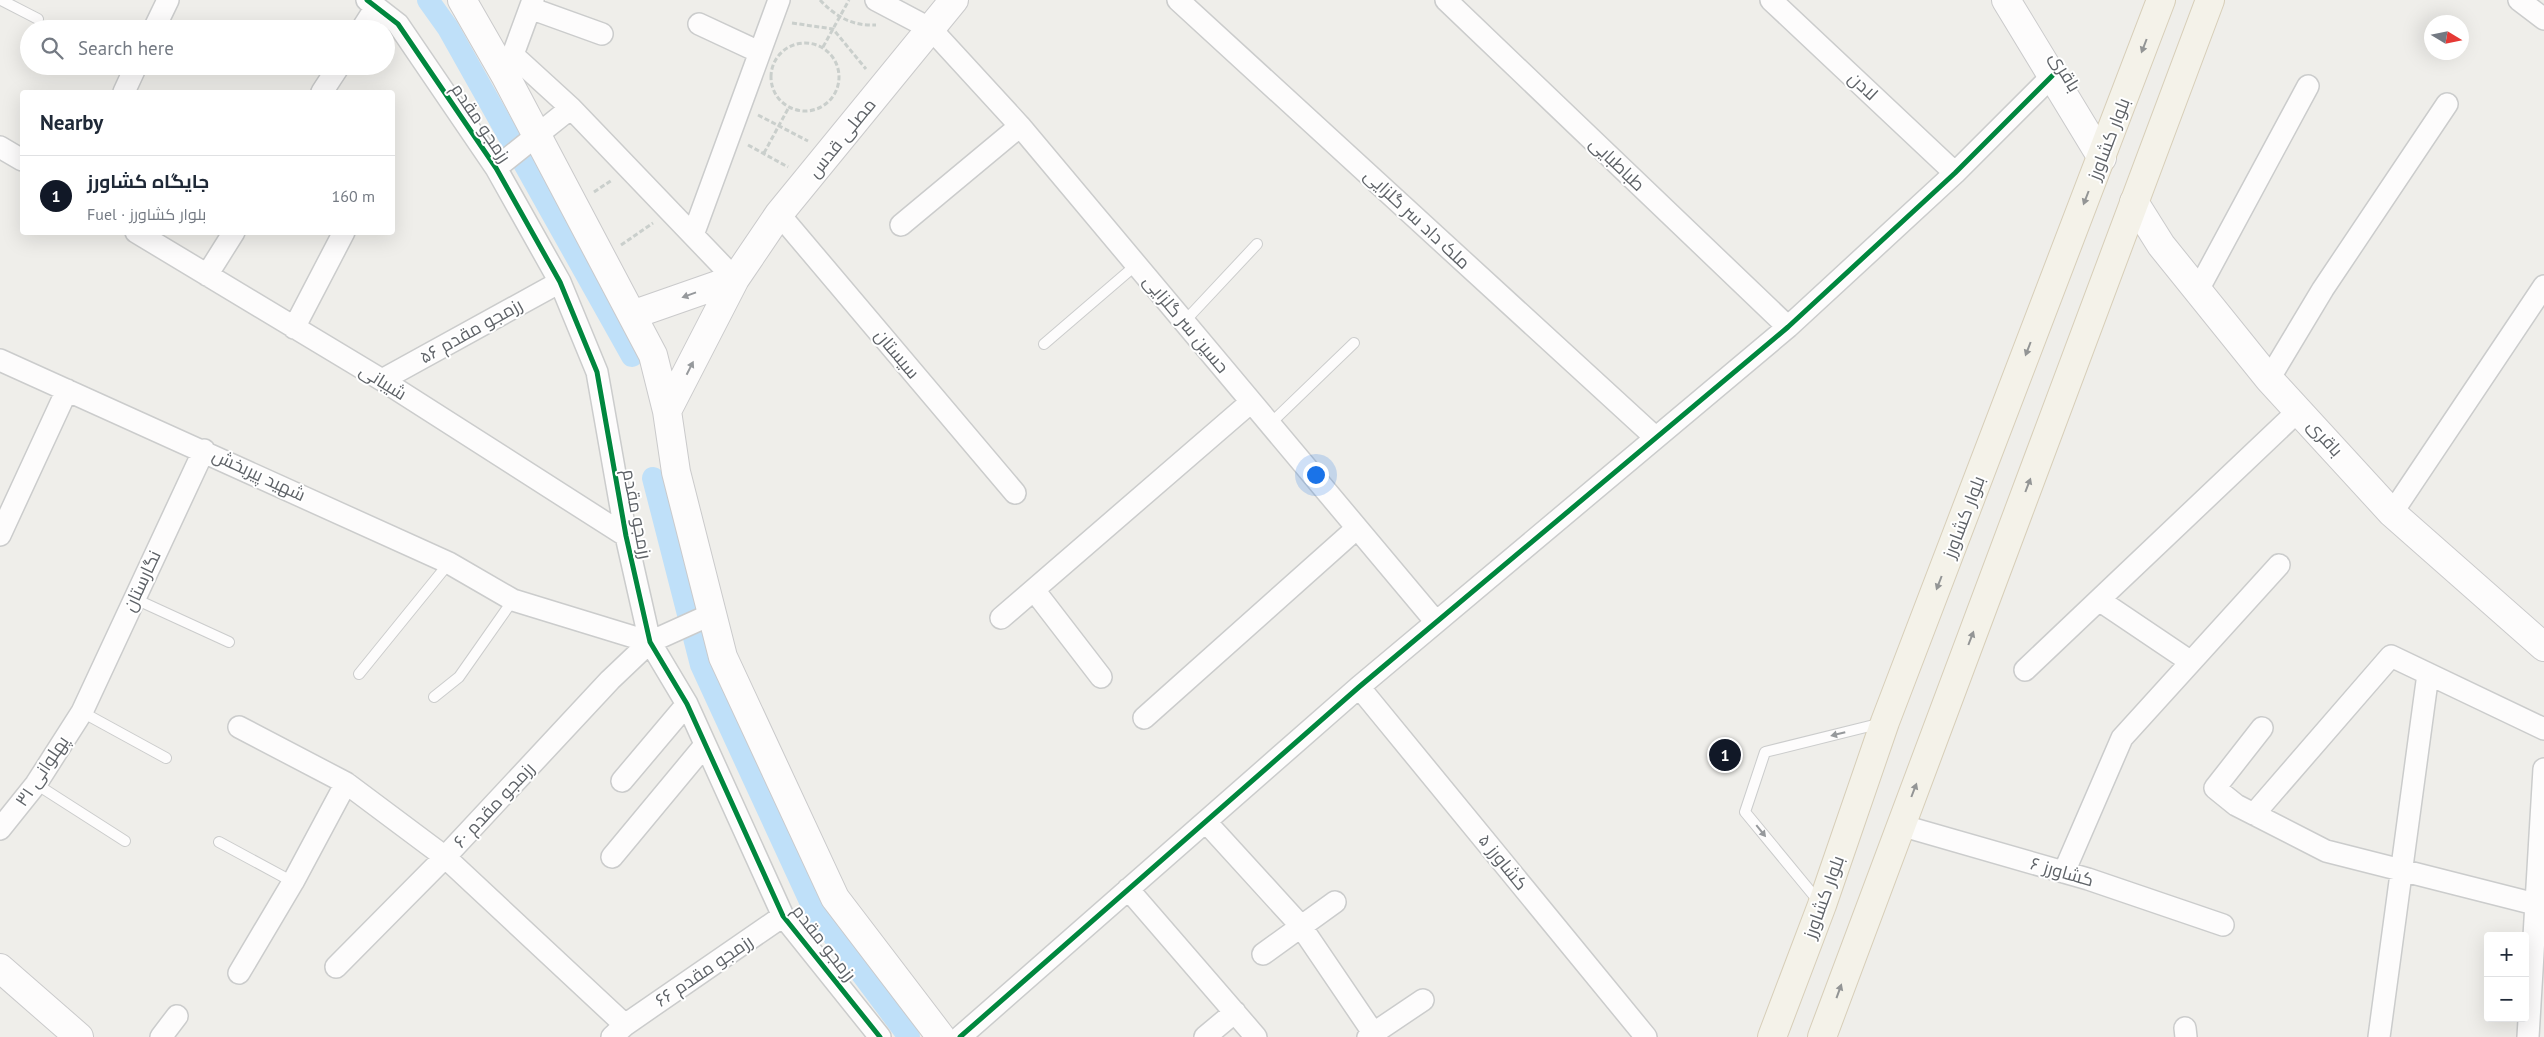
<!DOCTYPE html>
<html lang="en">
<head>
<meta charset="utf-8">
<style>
	body { margin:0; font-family:"PT Sans",Cairo,sans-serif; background:#f6f6f7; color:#1f2937 }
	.controls { position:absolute; right:15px; bottom:15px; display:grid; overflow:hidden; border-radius:5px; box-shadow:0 5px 20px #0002 }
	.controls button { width:45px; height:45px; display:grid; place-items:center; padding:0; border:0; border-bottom:1px solid #e0e1e3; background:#fff; color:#1f2937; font:25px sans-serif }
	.compass { position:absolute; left:2424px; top:15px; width:45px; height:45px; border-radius:50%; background:#fff; box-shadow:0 5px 20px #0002; rotate:100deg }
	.you { position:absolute; left:1315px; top:474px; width:18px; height:18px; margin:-12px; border:4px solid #fff; border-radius:50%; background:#1a73e8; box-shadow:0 0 0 8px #1a73e833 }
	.badge { display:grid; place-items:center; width:32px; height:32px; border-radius:50%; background:#111827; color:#fff; font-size:16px; font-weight:700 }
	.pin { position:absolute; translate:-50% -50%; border:2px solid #fff; box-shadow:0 1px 5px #0006 }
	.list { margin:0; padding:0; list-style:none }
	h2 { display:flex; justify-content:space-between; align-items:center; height:65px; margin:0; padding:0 20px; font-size:21px }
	h2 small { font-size:16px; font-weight:400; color:#747a83 }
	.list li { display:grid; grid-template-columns:32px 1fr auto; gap:15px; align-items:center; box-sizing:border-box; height:80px; padding:0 20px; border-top:1px solid #e0e1e3 }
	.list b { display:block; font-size:19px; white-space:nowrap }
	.list p { margin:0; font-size:16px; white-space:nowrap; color:#747a83 }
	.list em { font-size:16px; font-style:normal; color:#747a83 }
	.icon { flex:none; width:28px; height:28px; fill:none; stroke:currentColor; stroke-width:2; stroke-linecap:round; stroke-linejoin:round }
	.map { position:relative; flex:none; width:2544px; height:1037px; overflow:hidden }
	.search { position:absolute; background:#fff; box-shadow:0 5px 20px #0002; left:20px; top:20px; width:375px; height:55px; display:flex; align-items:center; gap:12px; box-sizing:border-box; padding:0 18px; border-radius:28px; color:#747a83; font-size:19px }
	.panel { position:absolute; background:#fff; box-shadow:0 5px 20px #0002; left:20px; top:90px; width:375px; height:145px; border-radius:5px }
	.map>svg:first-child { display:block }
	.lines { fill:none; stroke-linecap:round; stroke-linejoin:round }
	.canal { stroke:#bfe0f9; stroke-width:22 }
	.lane-casing { stroke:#cbcccc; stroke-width:12 }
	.street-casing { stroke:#cbcccc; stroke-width:24 }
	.secondary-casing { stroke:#cacacb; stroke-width:30 }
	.primary-casing { stroke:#d7ceb8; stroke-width:30 }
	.path { stroke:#cacfcc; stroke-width:3; stroke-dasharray:5 2.5; stroke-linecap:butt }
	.lane { stroke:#fdfcfc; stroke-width:10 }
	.street { stroke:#fdfcfc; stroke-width:21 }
	.secondary { stroke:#fdfcfc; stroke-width:28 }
	.primary { stroke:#f4f2e9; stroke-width:28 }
	.cycleway-casing { stroke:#fff; stroke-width:8 }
	.cycleway { stroke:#00873e; stroke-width:5 }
	.oneway { fill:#939595 }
	.oneway2 { fill:#96999c }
	.labels { text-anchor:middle; stroke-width:4; stroke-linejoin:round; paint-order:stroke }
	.street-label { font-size:18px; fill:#5f6368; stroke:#fff }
</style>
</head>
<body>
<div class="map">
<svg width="2544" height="1037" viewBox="0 0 2544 1037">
	<rect width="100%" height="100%" fill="#efeeea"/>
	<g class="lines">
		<path class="canal" d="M428,0L448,28L632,356
			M653,478L701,665L814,910L909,1037"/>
		<defs>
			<path id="lane" d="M1,0L38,19
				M1184,322L1257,244
				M1044,344L1136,265
				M1270,424L1354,343
				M133,598L229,642
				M359,674L449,563
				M434,697L459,677L513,600
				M82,712L166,758
				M36,784L125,841
				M219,842L293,882
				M1820,903L1745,812L1765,752L1882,723"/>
			<path id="street" d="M367,0L398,24L496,168L560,282L597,372L626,536L650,642L687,704L783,916L880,1037
				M876,0L931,29L1020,126L1436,622
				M1178,0L1656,438
				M1446,0L1788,327
				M1771,0L1955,173
				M2519,0L2544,19
				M530,8L602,34
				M699,24L759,52
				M154,29L168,0
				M362,29L376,7
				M513,55L571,108L735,279
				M508,68L533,0
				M124,92L136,66
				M322,92L339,66
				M0,147L22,160
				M496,168L571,108
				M779,214L1015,493
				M901,225L1020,126
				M136,232L382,380L626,536
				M693,235L779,0
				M207,275L234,232
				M2198,290L2308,86
				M294,328L344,232
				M0,360L449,563L513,600L650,642
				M2269,379L2323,289L2447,104
				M382,380L560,282
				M2392,513L2544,286
				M0,535L67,390
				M1034,590L1101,677
				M2099,600L2191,662
				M1001,618L1251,402
				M2025,670L2299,410
				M1359,687L1646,1037
				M1144,718L1357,528
				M239,727L346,783L445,857L625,1025
				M2262,728L2215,788L2236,805L2326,851L2535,904
				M622,781L687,704
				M2254,814L2391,656L2544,729
				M1206,822L1300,925L1376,1037
				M1900,825L2088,879L2223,925
				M0,829L36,784L82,712L204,450
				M612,857L705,745
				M2064,872L2122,738L2279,565
				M1128,889L1256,1037
				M1263,954L1335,902
				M336,967L445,857L610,680L650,642L712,614
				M239,973L293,882L346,783
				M2185,1028L2186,1037
				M161,1037L177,1016
				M612,1037L625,1025L783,916
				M960,1037L1359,687L1788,327L1955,173L2052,76
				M1205,1037L1235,1012
				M1368,1037L1423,1000
				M2379,1037L2428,674
				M2528,1037L2544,769"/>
			<path id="secondary" d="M462,0L505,75L653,355L667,411L676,472L723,657L835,898L941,1037
				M2006,0L2102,158
				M2134,202L2161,245L2269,379L2392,513L2544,647
				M632,315L735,279
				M667,411L735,279L779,214L954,0
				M0,968L79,1037"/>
			<path id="primary" d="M1772,1037L1822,905L1885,722L2161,0
				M1822,1037L2210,0"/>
		</defs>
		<use href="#lane" class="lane-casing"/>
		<use href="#street" class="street-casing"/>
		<use href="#secondary" class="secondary-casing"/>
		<use href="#primary" class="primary-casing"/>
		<path class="path" d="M820,0C836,17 852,26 876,25
			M792,23L833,29L866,69
			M771 77a34 34 0 1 1 68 0a34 34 0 1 1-68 0Z
			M823,47L849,0
			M758,115L808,141
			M748,145L788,167
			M764,153L789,107
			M594,192L612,180
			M621,245L653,223"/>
		<use href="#lane" class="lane"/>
		<use href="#street" class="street"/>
		<use href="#secondary" class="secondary"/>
		<use href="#primary" class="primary"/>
		<defs>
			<path id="cycleway" d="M367,0L398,24L496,168L560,282L597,372L626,536L650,642L687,704L783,916L880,1037
				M960,1037L1359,687L1788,327L1955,173L2052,76"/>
		</defs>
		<use href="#cycleway" class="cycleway-casing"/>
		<use href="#cycleway" class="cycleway"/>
	</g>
	<defs><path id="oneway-solid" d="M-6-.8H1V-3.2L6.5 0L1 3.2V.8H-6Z" transform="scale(1.25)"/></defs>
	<g class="oneway">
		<use href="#oneway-solid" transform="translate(2144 46) rotate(111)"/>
		<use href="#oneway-solid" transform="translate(2086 198) rotate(111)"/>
		<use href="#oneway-solid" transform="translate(2028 349) rotate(111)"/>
		<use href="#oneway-solid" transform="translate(2028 485) rotate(-69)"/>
		<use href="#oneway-solid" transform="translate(1939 583) rotate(111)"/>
		<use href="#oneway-solid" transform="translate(1971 638) rotate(-69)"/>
		<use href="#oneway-solid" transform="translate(1914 790) rotate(-69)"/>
		<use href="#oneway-solid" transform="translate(1839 991) rotate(-70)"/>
	</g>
	<g class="oneway2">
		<use href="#oneway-solid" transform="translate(689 295) rotate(160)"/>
		<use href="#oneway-solid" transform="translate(690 368) rotate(-63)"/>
		<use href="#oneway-solid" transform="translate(1838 734) rotate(166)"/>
		<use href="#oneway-solid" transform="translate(1761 831) rotate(51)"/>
	</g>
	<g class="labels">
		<g class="street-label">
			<text transform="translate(2065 72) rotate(59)" y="6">باقری</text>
			<text transform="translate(1863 86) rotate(43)" y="6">لادن</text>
			<text transform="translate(481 123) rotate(56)" y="6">رزمجو مقدم</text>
			<text transform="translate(842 138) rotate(-51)" y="6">مصلی قدس</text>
			<text transform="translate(2109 139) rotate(-69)" y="6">بلوار کشاورز</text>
			<text transform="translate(1617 164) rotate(44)" y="6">طباطبایی</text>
			<text transform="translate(1417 219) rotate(43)" y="6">ملک داد سر گلزایی</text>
			<text transform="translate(1186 324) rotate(50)" y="6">حسین سر گلزایی</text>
			<text transform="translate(471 331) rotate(-29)" y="6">رزمجو مقدم ۵۶</text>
			<text transform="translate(897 354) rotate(50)" y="6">سیستان</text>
			<text transform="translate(383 382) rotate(32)" y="6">شیبانی</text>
			<text transform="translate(2325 438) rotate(48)" y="6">باقری</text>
			<text transform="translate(259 475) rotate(25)" y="6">شهید پیربخش</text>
			<text transform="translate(637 514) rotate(79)" y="6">رزمجو مقدم</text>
			<text transform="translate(1964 517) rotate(-69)" y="6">بلوار کشاورز</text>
			<text transform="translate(142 581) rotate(-65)" y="6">نگارستان</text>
			<text transform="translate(42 771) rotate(-56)" y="6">پهلوانی ۳۱</text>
			<text transform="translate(494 805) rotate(-47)" y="6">رزمجو مقدم ۶۰</text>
			<text transform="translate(1503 862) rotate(51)" y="6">کشاورز ۵</text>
			<text transform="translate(2062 872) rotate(16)" y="6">کشاورز ۶</text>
			<text transform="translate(1824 897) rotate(-70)" y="6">بلوار کشاورز</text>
			<text transform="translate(824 943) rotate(52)" y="6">رزمجو مقدم</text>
			<text transform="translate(704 971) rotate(-34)" y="6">رزمجو مقدم ۶۶</text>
		</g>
	</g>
</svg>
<div class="controls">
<button>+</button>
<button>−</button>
</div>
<svg class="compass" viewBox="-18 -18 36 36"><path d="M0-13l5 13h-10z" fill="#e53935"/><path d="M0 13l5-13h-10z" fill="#747a83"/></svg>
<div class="you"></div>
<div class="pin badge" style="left:1725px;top:755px">1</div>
<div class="search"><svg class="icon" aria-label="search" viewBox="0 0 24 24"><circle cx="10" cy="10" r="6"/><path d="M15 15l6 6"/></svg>Search here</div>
<section class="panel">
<h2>Nearby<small></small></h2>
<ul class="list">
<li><span class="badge">1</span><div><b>جایگاه کشاورز</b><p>Fuel · بلوار کشاورز</p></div><em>160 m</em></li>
</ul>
</section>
</div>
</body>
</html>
